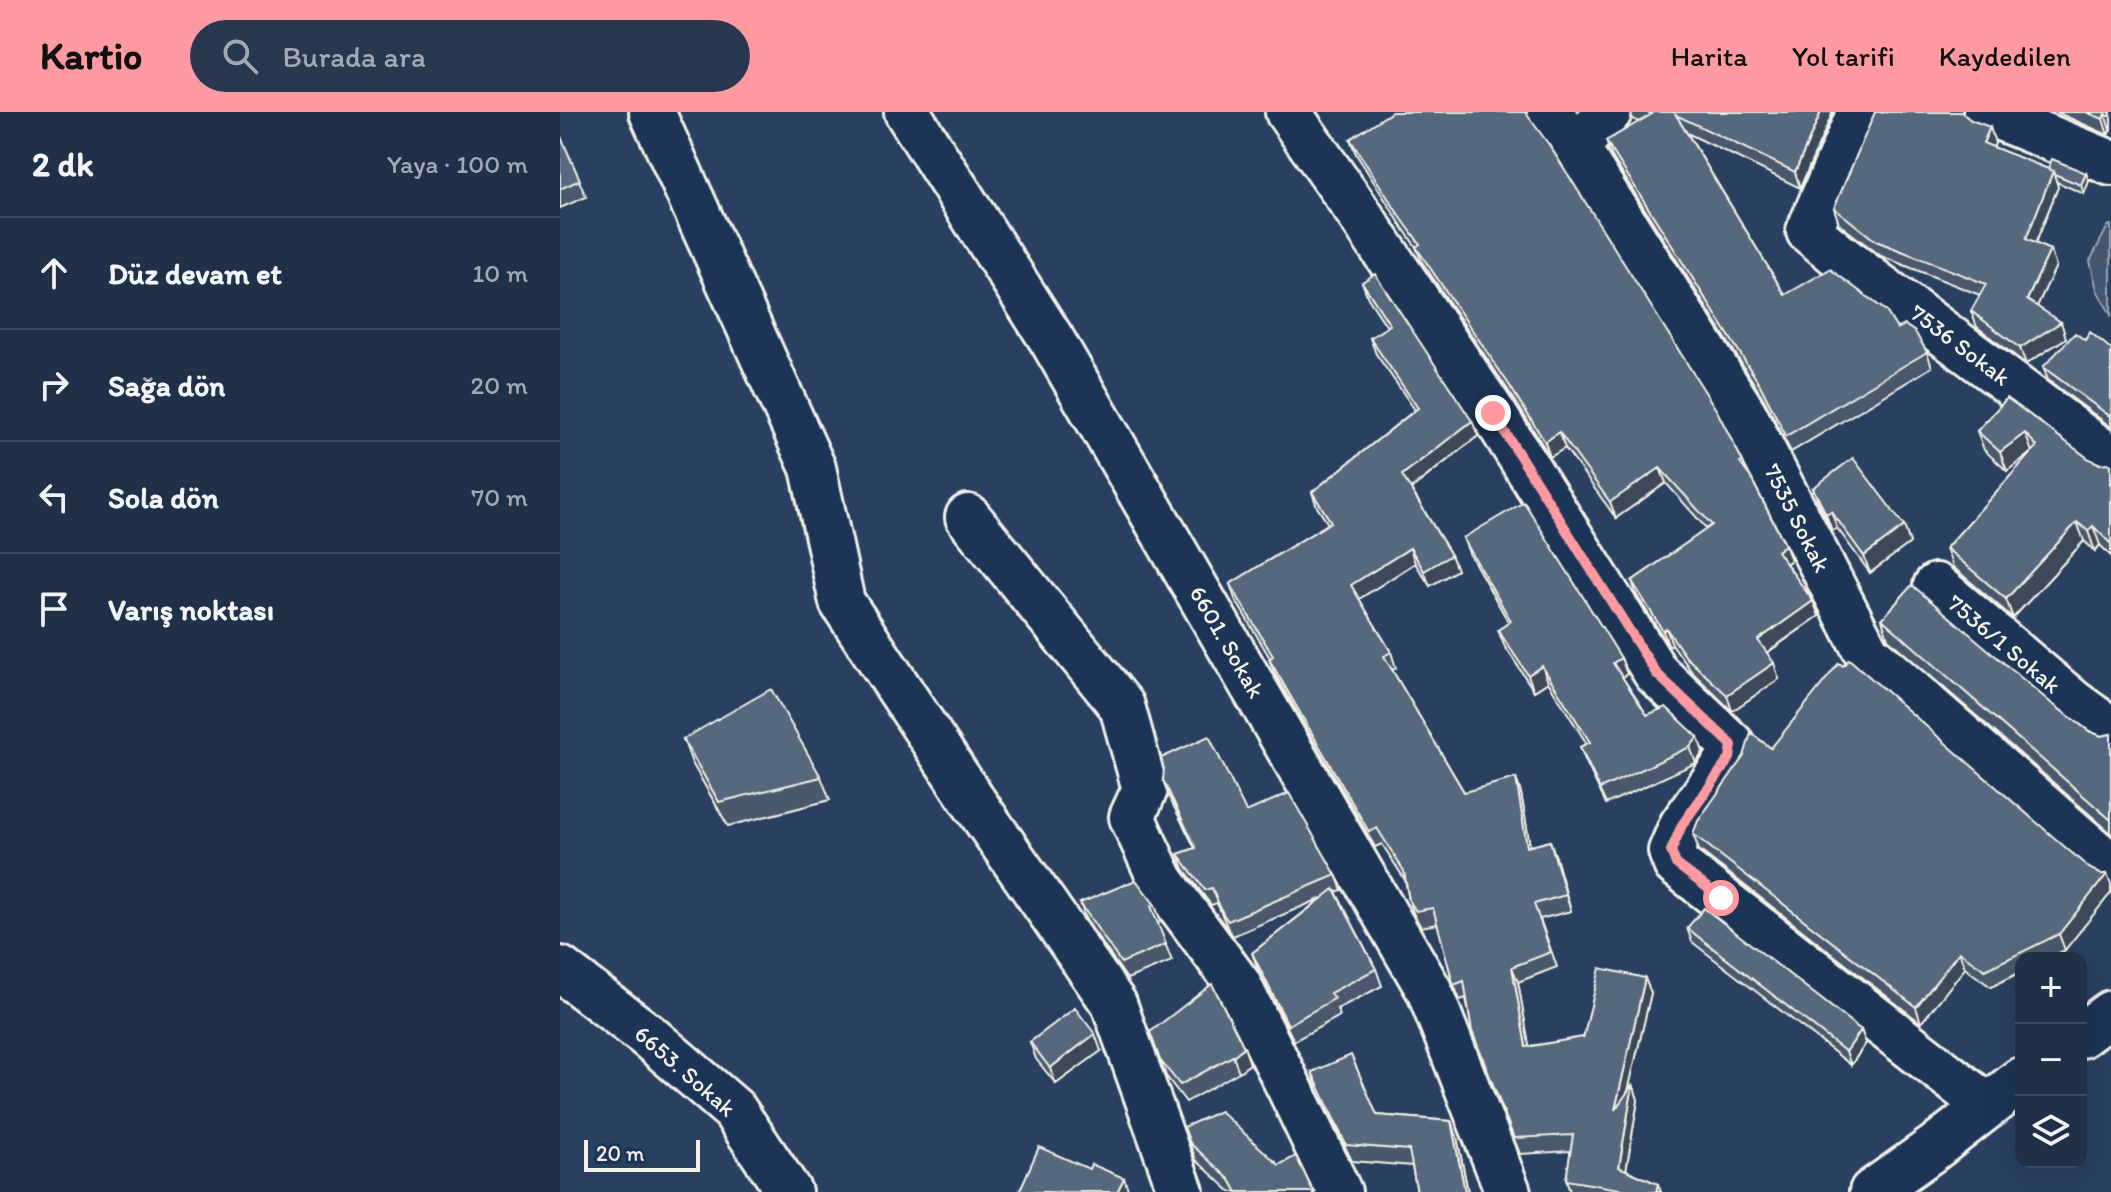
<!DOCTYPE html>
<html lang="tr">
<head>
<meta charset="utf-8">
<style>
	body { margin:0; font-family:Itim,sans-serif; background:#28384f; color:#f1f3f6 }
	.controls { position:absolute; right:24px; bottom:24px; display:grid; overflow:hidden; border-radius:16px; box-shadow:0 8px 32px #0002 }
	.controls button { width:72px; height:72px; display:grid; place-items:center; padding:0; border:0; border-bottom:2px solid #3d4b60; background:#203048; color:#f1f3f6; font:40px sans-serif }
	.scale { position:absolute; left:24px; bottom:20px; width:116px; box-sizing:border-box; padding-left:8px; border:4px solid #f4f1e8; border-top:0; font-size:22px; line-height:28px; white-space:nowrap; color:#f4f1e8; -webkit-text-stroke:6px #1d3557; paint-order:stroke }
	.stop { position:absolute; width:24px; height:24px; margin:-18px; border:6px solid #ff9aa2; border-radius:50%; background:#fff }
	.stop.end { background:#ff9aa2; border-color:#fff; box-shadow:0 2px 8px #0008 }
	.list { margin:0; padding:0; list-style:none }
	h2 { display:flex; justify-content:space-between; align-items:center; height:104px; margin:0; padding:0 32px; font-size:34px }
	h2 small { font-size:26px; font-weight:400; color:#a2a9b4 }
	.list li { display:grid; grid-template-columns:52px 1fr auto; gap:24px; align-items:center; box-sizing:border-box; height:112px; padding:0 32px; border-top:2px solid #3d4b60 }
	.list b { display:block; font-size:30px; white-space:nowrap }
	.list em { font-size:26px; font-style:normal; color:#a2a9b4 }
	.icon { flex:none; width:44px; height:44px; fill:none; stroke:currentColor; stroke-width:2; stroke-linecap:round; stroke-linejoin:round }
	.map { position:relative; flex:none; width:1551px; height:1080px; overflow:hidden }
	header { display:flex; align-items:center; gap:48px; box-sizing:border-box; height:112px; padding:0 40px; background:#ff9aa2; color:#111 }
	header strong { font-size:38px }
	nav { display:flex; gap:44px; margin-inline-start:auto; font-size:28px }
	.search { width:560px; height:72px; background:#28384f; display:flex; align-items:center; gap:20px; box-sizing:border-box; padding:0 28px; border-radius:44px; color:#a2a9b4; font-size:30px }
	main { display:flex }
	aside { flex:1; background:#203048 }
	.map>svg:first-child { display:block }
	.green { fill:#445771; stroke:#9ca4ac; stroke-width:2 }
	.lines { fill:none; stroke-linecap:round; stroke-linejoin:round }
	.street-casing { stroke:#f4f1e8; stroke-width:50 }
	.street { stroke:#1d3557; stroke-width:44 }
	.wall { fill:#4a596c; stroke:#f4f1e8; stroke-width:2 }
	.shaded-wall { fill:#3c4858; stroke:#f4f1e8; stroke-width:2 }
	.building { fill:#56677d; stroke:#f4f1e8; stroke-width:2 }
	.route { stroke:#ff9aa2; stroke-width:10 }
	.labels { text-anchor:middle; stroke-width:7; stroke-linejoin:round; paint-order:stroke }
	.street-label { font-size:24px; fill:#f4f1e8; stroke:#1d3557 }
</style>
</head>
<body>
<header>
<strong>Kartio</strong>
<div class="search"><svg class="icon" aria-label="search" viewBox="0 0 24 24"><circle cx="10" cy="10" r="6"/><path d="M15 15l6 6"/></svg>Burada ara</div>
<nav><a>Harita</a><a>Yol tarifi</a><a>Kaydedilen</a></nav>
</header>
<main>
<aside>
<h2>2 dk<small>Yaya · 100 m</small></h2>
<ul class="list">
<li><svg class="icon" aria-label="ahead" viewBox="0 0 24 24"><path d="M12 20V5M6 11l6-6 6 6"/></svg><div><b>Düz devam et</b></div><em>10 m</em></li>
<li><svg class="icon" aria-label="right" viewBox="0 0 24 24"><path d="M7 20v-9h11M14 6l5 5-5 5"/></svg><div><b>Sağa dön</b></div><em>20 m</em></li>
<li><svg class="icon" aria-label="left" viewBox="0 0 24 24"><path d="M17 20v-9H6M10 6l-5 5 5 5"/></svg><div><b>Sola dön</b></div><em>70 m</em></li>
<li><svg class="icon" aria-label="arrive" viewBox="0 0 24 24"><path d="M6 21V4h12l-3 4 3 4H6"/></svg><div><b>Varış noktası</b></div></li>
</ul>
</aside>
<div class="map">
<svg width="1551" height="1080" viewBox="0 0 1551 1080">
	<rect width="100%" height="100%" fill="#2a4060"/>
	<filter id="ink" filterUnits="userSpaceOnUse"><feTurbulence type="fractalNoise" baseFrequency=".0125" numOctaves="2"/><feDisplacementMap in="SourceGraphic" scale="16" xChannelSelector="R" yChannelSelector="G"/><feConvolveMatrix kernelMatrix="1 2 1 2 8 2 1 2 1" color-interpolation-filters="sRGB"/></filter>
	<g filter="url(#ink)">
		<path class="green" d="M1551,113V203L1537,178L1530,149L1548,114Z"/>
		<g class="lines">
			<defs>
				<path id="street" d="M92,0L253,356L282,490L413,689L554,892L621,1080
					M347,0L492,228L869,878L948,1080
					M728,0L794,94L933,301L1096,561L1172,633L1170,646L1122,713L1111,739L1116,752L1426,993
					M990,0L1016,35L1184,302L1307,541L1551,754
					M1300,0L1249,119L1282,146L1551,346
					M1426,0L1551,51
					M1016,35L1049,0
					M408,405L562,594L585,677L572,705L601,768L678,872L731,979L779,1080
					M1376,474L1514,591L1551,618
					M0,857L88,924L174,998L229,1080
					M1521,923L1551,901
					M1312,1080L1374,1036L1461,968"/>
			</defs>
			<use href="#street" class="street-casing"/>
			<use href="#street" class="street"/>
		</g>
		<path class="wall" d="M1070,0H1273L1240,76L1127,21L1225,183L1337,217L1367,240L1372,255L1231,340L1205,289L1052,45L1046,29L1079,10L1073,7Z
			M1496,0H1551V18L1548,23Z
			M0,23L26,85L0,96Z
			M790,27L1183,350L1186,359L1225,433L1231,448L1226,452L1253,489L1259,504L1207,541L1219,567L1172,599L1132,560L1112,532L1109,534L1077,484L1072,469L1147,417L1106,371L1056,406L1005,336L990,345L954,287L862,150L856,135L843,116L796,42Z
			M1435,31L1433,35L1488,57L1526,61L1529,69L1524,82L1497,70L1498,75L1476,131L1496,154L1477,194L1506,226L1466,252L1417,215L1411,199L1420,183L1321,144L1279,112L1274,96Z
			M802,170L912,309L918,324L851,377L891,443L897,458L870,474L855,451L799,487L831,540L836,556L832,558L904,680L961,681L970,735L990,729L1011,799L980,807L997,855L958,870L969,934L1023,927L1091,881L1068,978L1073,972L1078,988L1066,1058L1098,1072L1101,1080H1010L1006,1068L1011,1039L960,1042L912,919L906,886L900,888L893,871L878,812L861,815L854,803L849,788L845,768L822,732L815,735L715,562L709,547L710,546L675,487L670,472L768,412L757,395L752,380L855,298L816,242L810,226L827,215L808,186Z
			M1525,228L1551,237V315L1488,268L1483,255Z
			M1447,286L1529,347L1540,352L1551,353V444L1540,433L1535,439L1524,429L1453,506L1393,455L1386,436L1472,340L1447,359L1424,338L1417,319Z
			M1253,376L1344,414L1350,431L1310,461L1277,416L1272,419L1259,392Z
			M903,426L1061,546L1067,562L1062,565L1087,603L1143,640L1136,651L1046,692L1026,650L1020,635L1027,632L988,570L974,579L944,533L938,518L949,511L909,441Z
			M1322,507L1491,591L1529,619L1541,624L1551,622V721L1328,527Z
			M123,627L261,665L270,688L168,714L132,651Z
			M1211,636L1529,756L1505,838L1489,846H1461V860L1431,875L1405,856L1361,911L1139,738L1133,722Z
			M603,668L686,700L776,763L782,778L776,780L816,857L822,874L777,897L780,904L734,929L698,857L692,841L762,786L673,824L668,817L657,791L651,793L624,757L618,742L635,736L608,683Z
			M520,791L595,793L601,810L597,811L612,849L567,867L526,808Z
			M1127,816L1301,918L1306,931L1291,953L1132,830Z
			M590,920L684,935L690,952L679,960L626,990L606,964Z
			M470,930L541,939L496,972L476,947Z
			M752,960L817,1003L891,1009L897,1025L908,1080H857L852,1054L792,1049L757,976Z
			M624,1015L719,1053L751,1075L755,1080H671L636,1048Z"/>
		<path class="shaded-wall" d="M1261,0H1273L1240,76L1235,60Z
			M1545,2L1550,18L1548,23L1543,7Z
			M1430,15L1435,31L1429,47L1423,31Z
			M1493,59L1498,75L1471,142L1466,127Z
			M1526,61L1529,69L1524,82L1521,73Z
			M1490,138L1496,154L1473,203L1467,188Z
			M1501,210L1506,226L1466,252L1460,236Z
			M912,309L918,324L848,379L842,363Z
			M999,320L1005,336L990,345L985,330Z
			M1465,321L1472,340L1447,359L1440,340Z
			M1100,356L1106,371L1056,406L1050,390Z
			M1271,399L1277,416L1272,419L1266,402Z
			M1517,410L1524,429L1453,506L1446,487Z
			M1344,414L1350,431L1310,461L1304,444Z
			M1533,414L1540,433L1535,439L1528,419Z
			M1225,433L1231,448L1222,454L1217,439Z
			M850,436L855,451L796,489L791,473Z
			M891,443L897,458L870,474L864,459Z
			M1253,489L1259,504L1203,543L1198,528Z
			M1106,516L1112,532L1109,534L1103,519Z
			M1061,546L1067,562L1059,567L1053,551Z
			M1214,551L1219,567L1172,599L1167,583Z
			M982,554L988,570L974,579L968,563Z
			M1138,625L1143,640L1136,651L1130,635Z
			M956,666L961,681L973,751L967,735Z
			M990,729L996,745L1011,799L1006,783Z
			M1547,762L1551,772V781L1505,838L1499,822Z
			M1399,840L1405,856L1361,911L1356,895Z
			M952,855L958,870L972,950L966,935Z
			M1085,866L1091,881L1060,1013L1055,998Z
			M1301,918L1306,931L1291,953L1286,940Z
			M535,922L541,939L496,972L490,956Z
			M684,935L690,952L679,960L673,944Z
			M1073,972L1078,988L1064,1070L1059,1055Z
			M891,1009L897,1025L908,1080H905Z
			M564,1066L569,1080H557Z"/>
		<path class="building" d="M832,0H965L990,34L1157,299L1183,350L1180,351L1191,366L1225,433L1217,439L1253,489L1198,528L1214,551L1167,583L1126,545L1106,516L1103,519L1072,469L1152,413L1100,356L1050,390L999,320L985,330L948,271L856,135L860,132L837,100L790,27Z
			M1086,0H1261L1235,60L1116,3L1225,183L1270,157L1326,199L1337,217L1345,213L1355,220L1367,240L1226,324L1200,273L1046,29L1092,2Z
			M1315,0H1401L1411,8L1430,15L1423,31L1493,59L1466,127L1490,138L1467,188L1501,210L1460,236L1411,199L1426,172L1316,129L1274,96Z
			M1526,0H1551V5L1545,2L1543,7Z
			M0,23L20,68L0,77Z
			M1492,47L1526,61L1521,73L1494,62L1493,59L1488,57Z
			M815,162L912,309L842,363L891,443L864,459L850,436L791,473L831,540L824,544L904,680L956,666L967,735L990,729L1006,783L974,792L991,840L952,855L966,935L1023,925V927L1040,856L1085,866L1055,998L1073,972L1059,1055L1098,1072L1096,1080H1077L1006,1068L1013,1023L954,1026L912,919L904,869L894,873L893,871L873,796L856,799L849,788L844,759L817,716L809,720L709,547L713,544L670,472L771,410L752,380L858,296L810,226L830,213L802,170Z
			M1530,220L1551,237V305L1483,255L1515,221L1525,228Z
			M1447,286L1529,347L1540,352L1548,351L1551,353V432L1533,414L1528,419L1517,410L1446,487L1386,436L1477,334L1465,321L1440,340L1417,319Z
			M1293,346L1344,414L1304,444L1271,399L1266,402L1253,376Z
			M964,390L1061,546L1053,551L1087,603L1106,595L1138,625L1130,635L1040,677L1020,635L1030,630L982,554L968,563L938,518L951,509L903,426Z
			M1352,473L1491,591L1529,619L1541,624L1551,622V708L1322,507Z
			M1289,547L1529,756L1540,762H1547L1499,822L1425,858L1399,840L1356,895L1133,722L1138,709L1184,644L1191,621L1211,636L1279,551L1283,554Z
			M211,577L261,665L159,690L123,627Z
			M649,624L686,700L729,681L776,763L668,809L663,802L652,776L645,778L618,742L636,736L603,668L604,657L601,646Z
			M576,768L595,793L591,794L606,832L561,851L520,791Z
			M774,777L816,857L770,881L774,887L728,913L692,841Z
			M1144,796L1301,918L1286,940L1127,816Z
			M652,872L684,935L673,944L620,973L600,948L590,920Z
			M515,896L535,922L490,956L470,930Z
			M791,943L817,1003L891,1009L905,1080H857L849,1038L786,1033L752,960Z
			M660,999L719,1053L736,1044L751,1075L755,1080H677L670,1068L630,1031L624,1015Z
			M479,1035L529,1057L531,1052L564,1066L557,1080H459Z"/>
	</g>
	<g class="lines" filter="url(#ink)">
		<path class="route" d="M933,301L1096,561L1172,633L1170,646L1122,713L1111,739L1116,752L1161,786"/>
	</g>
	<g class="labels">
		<g class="street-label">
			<text transform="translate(1400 233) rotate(37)" y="8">7536 Sokak</text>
			<text transform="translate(1237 406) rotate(63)" y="8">7535 Sokak</text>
			<text transform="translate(667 530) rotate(60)" y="8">6601. Sokak</text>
			<text transform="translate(1444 532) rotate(40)" y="8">7536/1 Sokak</text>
			<text transform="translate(125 959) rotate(41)" y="8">6653. Sokak</text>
		</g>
	</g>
</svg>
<div class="controls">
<button>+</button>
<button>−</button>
<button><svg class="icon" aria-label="layers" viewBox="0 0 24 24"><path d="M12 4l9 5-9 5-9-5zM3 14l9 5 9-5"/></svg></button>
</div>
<div class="scale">20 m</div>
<div class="stop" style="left:1161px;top:786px"></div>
<div class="stop end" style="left:933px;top:301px"></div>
</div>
</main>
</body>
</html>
